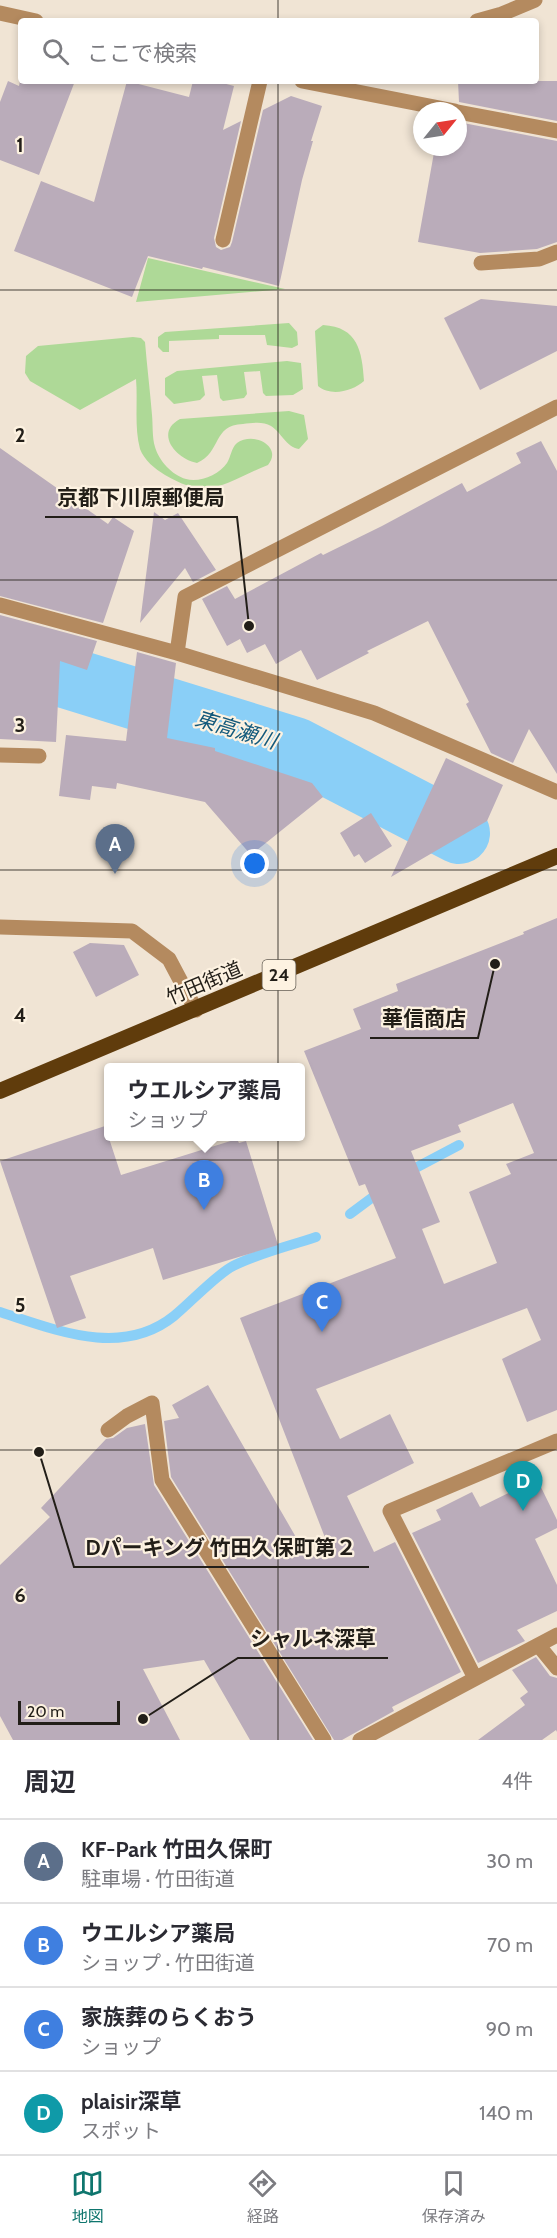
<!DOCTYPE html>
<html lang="ja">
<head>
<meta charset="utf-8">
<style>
	body { margin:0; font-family:Cabin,"Noto Sans JP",sans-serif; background:#f7f7f7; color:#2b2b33 }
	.compass { position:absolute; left:413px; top:102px; width:54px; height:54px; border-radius:50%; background:#fff; box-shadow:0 3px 9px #0003; rotate:60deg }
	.scale { position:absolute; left:18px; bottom:15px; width:102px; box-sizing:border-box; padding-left:6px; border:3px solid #221e18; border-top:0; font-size:16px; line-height:21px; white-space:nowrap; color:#221e18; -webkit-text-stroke:4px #fdf2e1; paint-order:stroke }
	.you { position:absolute; left:255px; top:864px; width:21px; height:21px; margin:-15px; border:4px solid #fff; border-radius:50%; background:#1a73e8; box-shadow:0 0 0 9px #1a73e833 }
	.badge { display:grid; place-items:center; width:39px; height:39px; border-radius:50%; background:#0f766e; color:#fff; font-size:20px; font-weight:700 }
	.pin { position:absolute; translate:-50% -50px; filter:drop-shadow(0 2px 3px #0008) }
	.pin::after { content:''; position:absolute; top:32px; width:21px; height:18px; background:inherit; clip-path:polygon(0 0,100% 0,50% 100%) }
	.popup { position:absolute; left:104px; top:1063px; width:201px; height:78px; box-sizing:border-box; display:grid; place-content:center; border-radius:6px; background:#fff; filter:drop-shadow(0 2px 4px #0005); font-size:20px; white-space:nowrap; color:#7c7c81 }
	.popup b { font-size:22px; color:#2b2b33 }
	.popup::after { content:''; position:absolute; left:50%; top:100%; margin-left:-12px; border:12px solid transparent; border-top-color:#fff }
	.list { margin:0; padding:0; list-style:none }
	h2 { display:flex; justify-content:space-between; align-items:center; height:78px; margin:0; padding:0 24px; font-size:26px }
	h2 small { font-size:20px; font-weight:400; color:#7c7c81 }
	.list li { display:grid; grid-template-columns:39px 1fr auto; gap:18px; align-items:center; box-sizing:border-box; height:84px; padding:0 24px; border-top:2px solid #e1e1e2 }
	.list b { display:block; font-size:22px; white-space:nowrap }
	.list p { margin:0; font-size:20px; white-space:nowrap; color:#7c7c81 }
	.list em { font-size:20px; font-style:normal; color:#7c7c81 }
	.icon { flex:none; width:33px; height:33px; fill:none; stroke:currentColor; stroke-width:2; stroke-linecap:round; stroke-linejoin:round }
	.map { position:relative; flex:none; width:557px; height:1740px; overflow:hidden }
	.search { position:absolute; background:#fff; box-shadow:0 3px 9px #0003; left:18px; right:18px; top:18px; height:66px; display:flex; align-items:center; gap:15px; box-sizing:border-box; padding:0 21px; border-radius:6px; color:#7c7c81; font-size:22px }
	.sheet { height:414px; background:#fff }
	nav { display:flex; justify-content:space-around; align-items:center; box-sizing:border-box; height:84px; border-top:2px solid #e1e1e2; background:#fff; font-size:16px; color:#7c7c81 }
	nav a { display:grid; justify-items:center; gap:3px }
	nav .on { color:#0f766e }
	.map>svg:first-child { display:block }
	.green { fill:#aed997 }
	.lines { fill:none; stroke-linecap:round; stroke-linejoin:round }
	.stream { stroke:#8acff7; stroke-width:10 }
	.river { stroke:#8acff7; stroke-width:62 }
	.building { fill:#baacba; fill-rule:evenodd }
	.minor { stroke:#b48a5f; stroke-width:15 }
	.trunk { stroke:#603c0c; stroke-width:16 }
	.grid { fill:none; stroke:#221e18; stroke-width:1.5; stroke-opacity:0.55 }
	.labels { text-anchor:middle; stroke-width:4.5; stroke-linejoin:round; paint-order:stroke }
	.shield { fill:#fdf2e1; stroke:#645e54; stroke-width:1.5 }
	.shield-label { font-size:18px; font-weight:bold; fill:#221e18 }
	.street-label { font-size:20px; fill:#221e18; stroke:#fdf2e1 }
	.water-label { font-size:21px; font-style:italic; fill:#145a7c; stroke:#fdf2e1 }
	.grid-label { font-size:20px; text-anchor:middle; font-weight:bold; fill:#221e18; stroke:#fdf2e1; stroke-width:4.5; stroke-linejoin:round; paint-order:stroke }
	.leader { fill:none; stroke:#221e18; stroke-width:2 }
	.callout-dot { fill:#221e18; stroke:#fdf2e1; stroke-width:2 }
	.callout-label { font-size:21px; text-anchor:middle; font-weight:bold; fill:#221e18; stroke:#fdf2e1; stroke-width:4.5; stroke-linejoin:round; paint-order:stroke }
</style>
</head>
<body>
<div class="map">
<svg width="557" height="1740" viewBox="0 0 557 1740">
	<rect width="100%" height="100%" fill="#f0e4d4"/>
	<path class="green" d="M148,258L285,289L136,302Z
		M289,323L297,332L298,345L292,348L267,345L265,335H219V339L169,341V352H163L158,347V337L165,332Z
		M323,325C358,327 362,351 364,381C353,391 331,397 318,386L315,331Z
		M133,337L141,338L145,342C147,366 150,391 152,415C153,425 152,437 155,447C159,461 172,475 186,479C199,483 219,475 227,463C231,457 231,448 237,443C247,436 263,438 270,448C274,454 272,460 268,465C225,482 211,502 165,475C155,469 144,460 140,449C134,427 138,401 136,379L80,410L30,381L25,373L26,356L38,346Z
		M287,361L301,363L303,389L293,395L266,396L263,393L260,371L244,372L247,394L244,398L223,401L220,398L217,375L202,376L205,395L200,400L174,404L165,395V378L177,371Z
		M289,411L304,415L308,439L299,449C286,447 281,432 271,426C263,421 252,423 243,424C212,425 222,452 197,463C176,459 154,433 180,419Z"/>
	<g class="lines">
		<path class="stream" d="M406,1173L459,1145
			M350,1214L381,1191
			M0,1312C56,1330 122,1358 174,1316C190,1303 217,1274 233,1266C259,1253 289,1246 316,1237"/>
		<path class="river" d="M0,657L295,748L459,833"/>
	</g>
	<path class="building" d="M8,81L19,86L20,81H75L39,175L0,160V102Z
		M127,81L189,97L193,81H215L234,86L223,130L241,121L214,238L216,247L221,250L230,247L232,242L263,110L291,96L322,106L311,141H313L302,180L279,286L203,267L202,269L148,256L132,297L14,251L41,181L94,202Z
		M458,81H557V121L459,102Z
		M458,122L557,141V242L537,249L480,253L418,242L435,147H458Z
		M481,299L557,306V351L480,390L444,318Z
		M541,441L557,471V774L529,729L513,763L491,753L466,704L469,702L428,621L367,651L369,653L317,680L301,650L276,664L265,644L247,653L240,639L227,646L202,599L227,586L235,599L321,553L323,555L382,526L462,483L467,492L521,463L516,453Z
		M0,448L108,524L113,517L134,531L103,623L0,596Z
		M154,512L165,520L178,513L216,570L193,582L185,568L140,623Z
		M0,615L97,641L87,670L60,661L56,742L0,739Z
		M137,652L176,663L167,738L215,748V751L312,783L323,797L251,855L205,802L117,783L116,789L92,786L90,800L59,796L66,735L126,741Z
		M446,758L503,785L487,821L391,877Z
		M371,813L392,846L365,863L359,854L354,857L340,833Z
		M557,918V1410L527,1422L502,1359L541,1340L527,1308L316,1389L340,1439L390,1414L414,1463L347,1496L374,1552L395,1542L461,1672L392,1707L394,1711L342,1740H334L171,1477L164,1421L179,1418L172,1405L208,1385L308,1558L329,1548L240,1318L396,1258L365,1184L359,1186L304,1051L361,1029L353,1009L398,991L396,984L524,934L523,932ZM513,1103L534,1153L506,1164L511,1174L469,1192L497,1263L444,1284L422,1229L440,1222L411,1151L461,1132L458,1125Z
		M90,943L124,945L139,975L96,997L73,952Z
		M105,1126L121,1175L237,1139L239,1143L246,1141L278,1245L163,1280L153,1248L70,1276L86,1318L57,1328L0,1161Z
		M145,1424L154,1485L313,1740H250L204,1660L143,1669L180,1740H13L0,1716V1565L50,1517L41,1508L106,1439L113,1438L127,1428Z
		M537,1479L557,1520V1528L535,1539L557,1585V1611L517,1630L525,1641L478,1663L412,1533L441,1520L436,1510L472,1492L480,1507Z
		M536,1657L550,1676L557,1678V1732L556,1730L542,1740H478L525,1705L520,1698L528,1692L512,1670Z"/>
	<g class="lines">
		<path class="minor" d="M0,13L36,21
			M477,21L502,14L535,0
			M302,81L455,111
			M458,112L557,131
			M223,240L260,81
			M481,263L539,259L557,252
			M0,605L177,653L374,713L557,792
			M177,653L185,597L557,407
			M0,755L39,756
			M0,927L132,931L169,959L196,1010
			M108,1430L127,1416L152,1403L162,1480L324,1740
			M539,1646L557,1668
			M475,1678L390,1511L557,1441
			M360,1740L557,1635"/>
		<path class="trunk" d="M0,1091L557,856"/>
	</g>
	<path class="grid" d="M278,0V21M278,81V1740M0,290H557M0,580H557M0,870H557M0,1160H557M0,1450H557"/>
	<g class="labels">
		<rect class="shield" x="262.5" y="960" width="33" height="30" rx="4.5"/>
		<g class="shield-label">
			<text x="279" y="981">24</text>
		</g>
		<g class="street-label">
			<text transform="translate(204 983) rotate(-23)" y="7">竹田街道</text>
		</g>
		<g class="water-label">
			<text transform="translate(236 730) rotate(17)" y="7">東高瀬川</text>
		</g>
	</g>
	<g class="grid-label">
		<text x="20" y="152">1</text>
		<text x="20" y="442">2</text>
		<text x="20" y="732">3</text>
		<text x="20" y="1022">4</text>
		<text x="20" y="1312">5</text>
		<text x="20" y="1602">6</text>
	</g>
	<path class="leader" d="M249 626L237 517H45M495 964L478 1038H370M39 1452L74 1567H369M143 1719L238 1658H388"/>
	<g class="callout-dot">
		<circle cx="249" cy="626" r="6"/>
		<circle cx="495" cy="964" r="6"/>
		<circle cx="39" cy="1452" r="6"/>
		<circle cx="143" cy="1719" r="6"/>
	</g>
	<g class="callout-label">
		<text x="141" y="505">京都下川原郵便局</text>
		<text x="424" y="1026">華信商店</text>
		<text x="221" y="1555">Dパーキング 竹田久保町第２</text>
		<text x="313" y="1646">シャルネ深草</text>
	</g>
</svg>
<svg class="compass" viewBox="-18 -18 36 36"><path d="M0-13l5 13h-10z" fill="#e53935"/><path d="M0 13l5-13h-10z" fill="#7c7c81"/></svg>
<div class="scale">20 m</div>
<div class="you"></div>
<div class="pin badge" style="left:115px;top:874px;background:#5c6f8a">A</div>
<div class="pin badge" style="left:204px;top:1210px;background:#3f7fe0">B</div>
<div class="popup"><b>ウエルシア薬局</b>ショップ</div>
<div class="pin badge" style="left:322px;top:1332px;background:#3f7fe0">C</div>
<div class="pin badge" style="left:523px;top:1511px;background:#0f9aa8">D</div>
<div class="search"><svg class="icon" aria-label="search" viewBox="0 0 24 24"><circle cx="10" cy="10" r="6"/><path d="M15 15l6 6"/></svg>ここで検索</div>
</div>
<section class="sheet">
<h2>周辺<small>4件</small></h2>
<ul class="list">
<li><span class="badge" style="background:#5c6f8a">A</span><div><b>KF-Park 竹田久保町</b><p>駐車場 · 竹田街道</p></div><em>30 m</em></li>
<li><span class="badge" style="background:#3f7fe0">B</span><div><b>ウエルシア薬局</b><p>ショップ · 竹田街道</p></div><em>70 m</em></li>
<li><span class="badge" style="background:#3f7fe0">C</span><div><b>家族葬のらくおう</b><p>ショップ</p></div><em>90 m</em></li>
<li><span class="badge" style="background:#0f9aa8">D</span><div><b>plaisir深草</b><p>スポット</p></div><em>140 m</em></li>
</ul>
</section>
<nav>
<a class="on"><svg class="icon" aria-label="map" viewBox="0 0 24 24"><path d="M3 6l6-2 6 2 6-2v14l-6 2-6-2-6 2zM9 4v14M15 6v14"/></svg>地図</a>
<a><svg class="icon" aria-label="directions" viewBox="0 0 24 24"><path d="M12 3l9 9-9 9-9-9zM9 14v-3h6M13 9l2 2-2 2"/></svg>経路</a>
<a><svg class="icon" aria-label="saved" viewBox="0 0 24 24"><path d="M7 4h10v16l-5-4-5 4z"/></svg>保存済み</a>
</nav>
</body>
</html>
